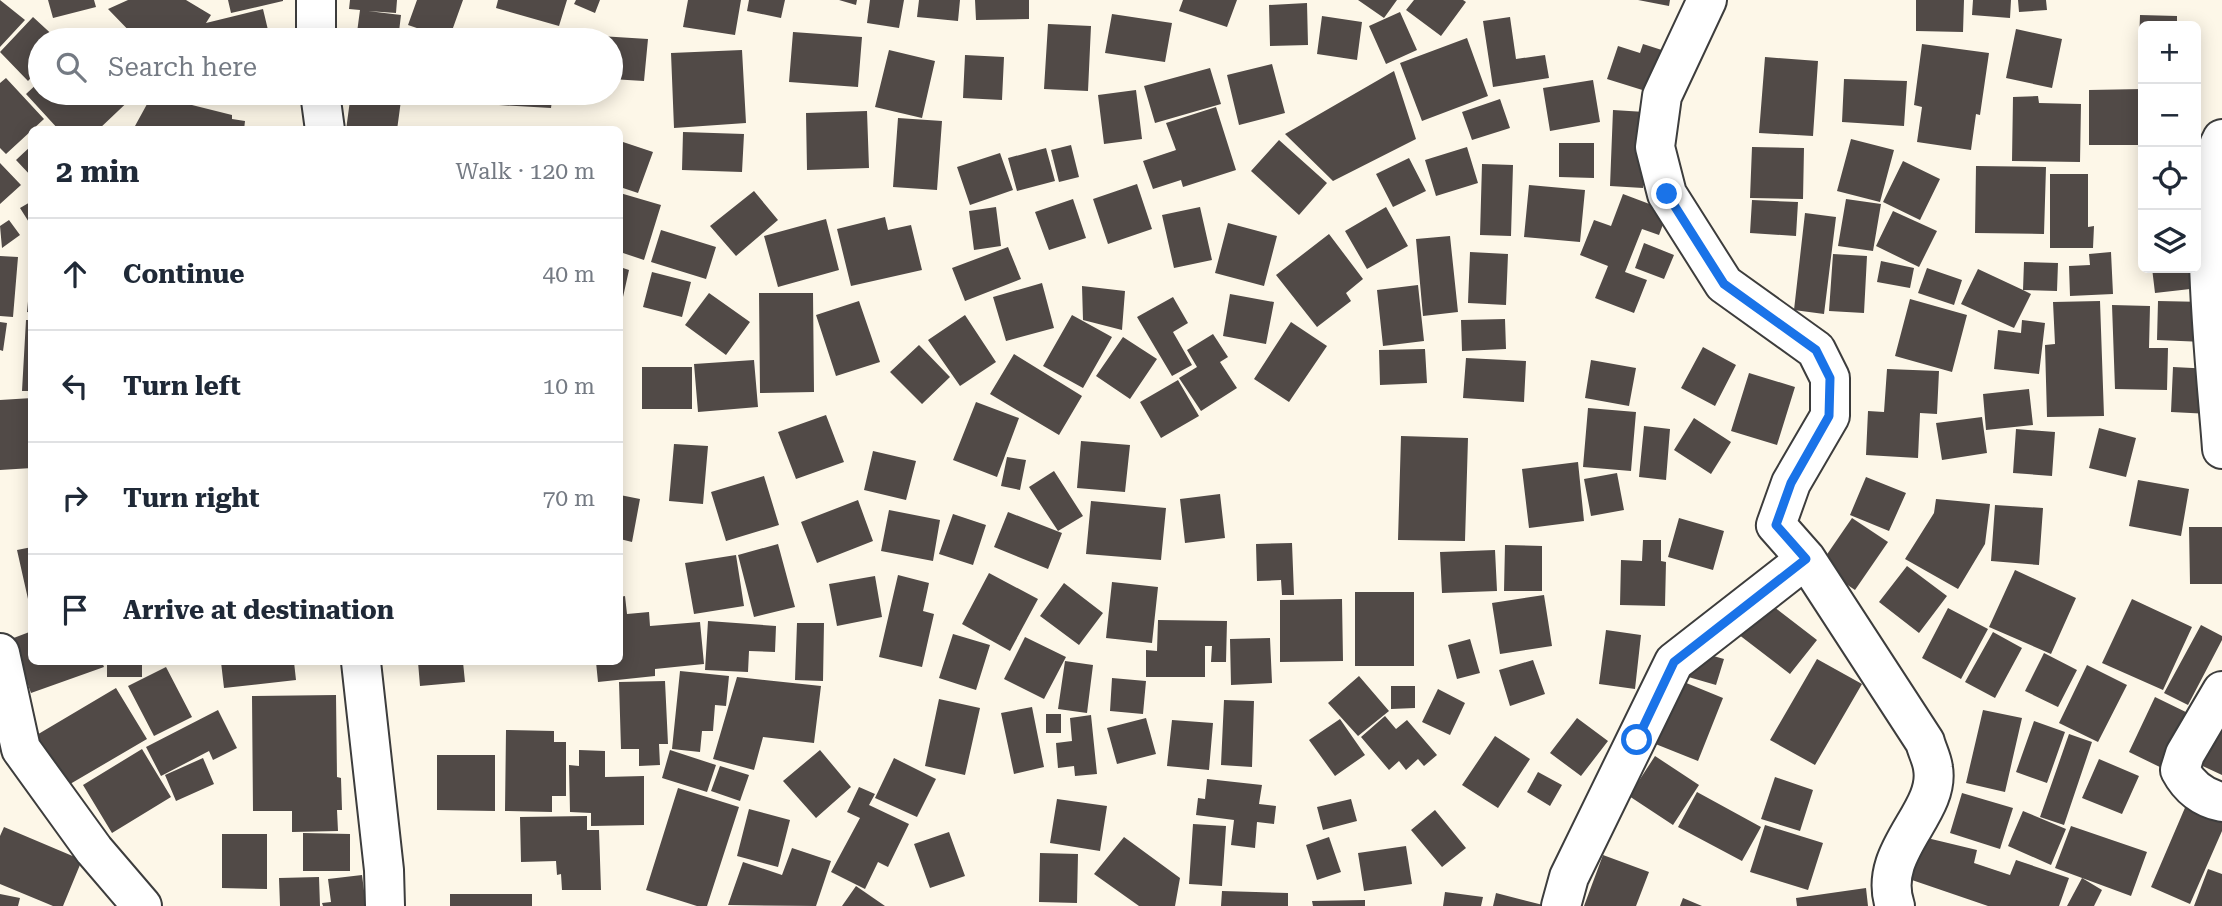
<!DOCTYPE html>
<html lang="en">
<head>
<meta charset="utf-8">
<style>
	body { margin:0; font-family:"Roboto Serif",serif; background:#f6f6f7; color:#1f2937 }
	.controls { position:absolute; right:21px; top:21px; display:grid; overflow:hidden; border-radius:10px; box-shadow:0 4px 18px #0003 }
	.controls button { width:63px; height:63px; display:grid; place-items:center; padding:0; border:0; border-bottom:2px solid #e0e1e3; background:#fff; color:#1f2937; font:35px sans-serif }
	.stop { position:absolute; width:21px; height:21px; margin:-16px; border:5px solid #1a73e8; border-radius:50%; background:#fff }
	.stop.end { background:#1a73e8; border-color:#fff; box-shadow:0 2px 7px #0008 }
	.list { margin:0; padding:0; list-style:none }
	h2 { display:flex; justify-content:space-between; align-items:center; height:91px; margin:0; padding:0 28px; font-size:30px }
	h2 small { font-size:23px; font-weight:400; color:#747a83 }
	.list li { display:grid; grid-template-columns:46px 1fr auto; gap:21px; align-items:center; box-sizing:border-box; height:112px; padding:0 28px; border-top:2px solid #e0e1e3 }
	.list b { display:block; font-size:26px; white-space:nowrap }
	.list em { font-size:23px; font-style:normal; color:#747a83 }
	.icon { flex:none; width:38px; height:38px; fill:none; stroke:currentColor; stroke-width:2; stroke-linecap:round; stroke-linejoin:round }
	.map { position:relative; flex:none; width:2222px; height:906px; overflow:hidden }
	.search { position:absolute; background:#fff; box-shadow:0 4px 18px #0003; left:28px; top:28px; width:595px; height:77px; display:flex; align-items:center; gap:18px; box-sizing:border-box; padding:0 24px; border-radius:38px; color:#747a83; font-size:26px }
	.panel { position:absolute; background:#fff; box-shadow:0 4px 18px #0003; left:28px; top:126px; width:595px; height:539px; border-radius:10px }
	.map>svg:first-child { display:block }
	.building { fill:#514a47 }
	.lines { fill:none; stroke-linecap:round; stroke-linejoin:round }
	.minor-casing { stroke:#3d3d3d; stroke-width:42 }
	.minor { stroke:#fff; stroke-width:38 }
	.route { stroke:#1a73e8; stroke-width:9 }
</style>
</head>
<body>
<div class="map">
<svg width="2222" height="906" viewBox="0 0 2222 906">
	<rect width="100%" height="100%" fill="#fdf7e8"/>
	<path class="building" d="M0,0L25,20L0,47Z
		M48,0H94L96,7L53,18Z
		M128,0H186L211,15L206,23L263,9L268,30L278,28L281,40H138L108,9Z
		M228,0H283V1L231,13Z
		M350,0H397L396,13L368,11L401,15L398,40H356L360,10L349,9Z
		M417,0H463L449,39L408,25Z
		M498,0H567L559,26L496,8Z
		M576,0H600L595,13L574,4Z
		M688,0H741L735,35L683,27Z
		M749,0H785L781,18L747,11Z
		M839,0H857L856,5Z
		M870,0H904L899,28L867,23Z
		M919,0H960L958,21L917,17Z
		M975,0H1029V19L976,20Z
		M1183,0H1237L1227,27L1179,11Z
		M1358,0H1397L1384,18Z
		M1414,0H1463L1466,2L1441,36L1406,10Z
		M1638,0H1670L1669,6Z
		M1916,0H1964L1963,32L1916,31Z
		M1973,0H2011L2010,18L1972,15Z
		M2018,0H2046L2047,10L2019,12Z
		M1307,3L1308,45L1270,46L1269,5Z
		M1400,12L1417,50L1386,64L1369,26Z
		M1112,14L1172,23L1165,62L1105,53Z
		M2140,15L2177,16V26H2143V75H2138Z
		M1322,16L1362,22L1357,60L1317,54Z
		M33,17L58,40H40V68L28,81L0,52Z
		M1510,17L1516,59L1545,55L1549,78L1493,87L1483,21Z
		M1048,24L1091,26L1088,91L1044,89Z
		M504,28L557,32L556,40H503Z
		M2016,29L2062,39L2052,88L2006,78Z
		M793,32L862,37L858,87L789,82Z
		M600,36L648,39L644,81L611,79V40H600Z
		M1467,38L1488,96L1422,121L1400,63Z
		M1643,44L1665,51L1652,93L1607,79L1618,46L1640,53Z
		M1922,44L1989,53L1980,115L1976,114L1971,150L1917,142L1922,107L1914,105Z
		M742,50L746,123L674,128L671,53Z
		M889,50L935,61L922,118L875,107Z
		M965,55L1004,57L1002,100L963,98Z
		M1765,57L1818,61L1813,136L1759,133Z
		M1272,64L1285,113L1239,125L1227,75Z
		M1210,68L1221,104L1155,123L1144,86Z
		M1394,71L1416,139L1333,181L1285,134Z
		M6,78L44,119L6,154L0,148V83Z
		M1844,79L1907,81L1904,126L1842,122Z
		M1593,80L1600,122L1550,131L1543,88Z
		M40,81V93H84L92,101L97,96L94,93H137L98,130H59L26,94Z
		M2196,81L2199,82L2198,101H2196Z
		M2143,89V145H2089V90Z
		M1136,90L1142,139L1104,144L1098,95Z
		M183,93H280L282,105L183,97Z
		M351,93H402L397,130H346Z
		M500,93H553L551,108L499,105Z
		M562,93H593V104L562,103Z
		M152,95L232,115V119L245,121L244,130H140L135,126Z
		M2038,96L2039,103L2081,104L2080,162L2012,161L2013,97Z
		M1500,99L1510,128L1472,140L1462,112Z
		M1216,107L1236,170L1183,187L1181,180L1153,189L1143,161L1176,150L1166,123Z
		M1613,110L1645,112L1643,188L1610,186Z
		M867,111L869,168L807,170L806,113Z
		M898,118L942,121L937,190L893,187Z
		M683,132L744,134L742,172L682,170Z
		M1851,139L1894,150L1880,202L1837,191Z
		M1279,140L1327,183L1299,215L1251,171Z
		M620,141L653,152L638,193L620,187Z
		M1559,143H1594V178L1559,177Z
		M32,145V177L16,160Z
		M1071,145L1079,177L1059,182L1051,150Z
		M1467,147L1478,183L1436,196L1425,160Z
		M1752,147L1804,148L1803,199L1750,198Z
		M1046,148L1055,181L1017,191L1008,158Z
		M1000,153L1013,190L970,205L957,167Z
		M1409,158L1426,191L1393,207L1376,174Z
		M1903,161L1940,179L1920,220L1883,202Z
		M0,163L21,185L0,204Z
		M1482,164L1513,165L1511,236L1480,235Z
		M1976,166L2046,167L2044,234L1975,233Z
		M2050,174H2088V227L2094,226L2093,248H2050Z
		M1137,184L1152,229L1108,244L1093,199Z
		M1529,185L1585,190L1580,242L1524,237Z
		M754,191L778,220L736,256L710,226Z
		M620,193L661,205L644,260L620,252Z
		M1623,194L1668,211L1659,235L1642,229L1625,272L1647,280L1634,313L1595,298L1608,266L1580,255L1594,220L1611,226Z
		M1073,199L1086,238L1049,250L1035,212Z
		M1846,199L1881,204L1873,251L1838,246Z
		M1752,200L1798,202L1796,236L1750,233Z
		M32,201V227L20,208Z
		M996,207L1001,246L974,250L969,211Z
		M1200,207L1212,260L1174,268L1162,215Z
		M1386,207L1408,246L1367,269L1345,231Z
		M1893,211L1937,231L1919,267L1876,246Z
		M1805,213L1836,217L1824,314L1794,310Z
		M885,217L888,230L911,225L922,270L851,286L837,229Z
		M826,219L839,270L778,287L764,236Z
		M9,220L20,235L2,248L0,226Z
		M1228,223L1277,236L1264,286L1215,273Z
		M661,230L716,247L706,279L651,262Z
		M1329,234L1363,279L1346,293L1351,301L1317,327L1276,275Z
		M1450,236L1458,312L1423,316L1416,239Z
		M1644,243L1674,255L1664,279L1635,268Z
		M1008,247L1021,279L965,301L952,268Z
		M1470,252L1508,254L1506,305L1468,303Z
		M2111,252L2113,294L2070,296L2069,266L2090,265L2089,254Z
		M1833,254L1867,256L1864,313L1829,311Z
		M0,256L18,257L13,317L0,316Z
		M1881,261L1914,268L1910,288L1877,282Z
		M2024,262L2058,263L2057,291L2023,290L2031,294L2014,328L1961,304L1978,269L2023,290Z
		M620,267L629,270L621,306H620Z
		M1927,268L1962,280L1954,305L1918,293Z
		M2152,268H2197L2199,288L2155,293Z
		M652,272L691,282L682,317L643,307Z
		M30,280H32V313L27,312Z
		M1042,283L1054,328L1006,341L993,297Z
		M1418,285L1424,341L1383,346L1377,290Z
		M1082,286L1125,291L1122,330L1083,320Z
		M709,293L750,322L726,355L685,325Z
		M759,293H813L814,392L760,393Z
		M1230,294L1274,302L1266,344L1223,336Z
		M1173,297L1188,323L1173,332L1192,365L1172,376L1137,317Z
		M1910,299L1967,315L1952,372L1895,356Z
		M859,301L880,362L836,376L816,315Z
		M2100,301L2104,416L2047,417L2045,345L2055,344L2053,302Z
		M2158,301L2206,302L2204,342L2157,340Z
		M2112,305L2150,306L2149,348H2168L2167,390L2115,389Z
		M965,315L996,362L960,386L928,340Z
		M1072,315L1112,337L1083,388L1043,366Z
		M1505,319L1506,349L1462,351L1461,320Z
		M26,320H32V391H22Z
		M2022,320L2045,323L2039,374L1994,369L1998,330L2021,333Z
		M0,322L7,323L3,351L0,350Z
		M1291,322L1327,346L1289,402L1254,379Z
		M1213,334L1228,357L1220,362L1237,388L1201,411L1179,378L1197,367L1187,350Z
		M1123,337L1157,359L1130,399L1096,376Z
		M919,345L950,377L922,404L890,372Z
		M1703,347L1736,365L1715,406L1681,388Z
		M1425,349L1427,383L1380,385L1379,350Z
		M1014,354L1082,396L1059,435L990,394Z
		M1466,358L1526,361L1524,402L1463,398Z
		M754,360L758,407L698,412L694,364Z
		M1591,360L1636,368L1629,406L1585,398Z
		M642,367H692V409H642Z
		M2173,367L2212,369L2210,414L2171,412Z
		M1887,369L1939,371L1937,414L1920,413L1918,458L1866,455L1868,411L1884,412Z
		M1749,373L1795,387L1777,445L1731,431Z
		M1178,380L1199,416L1161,438L1140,402Z
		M2029,389L2033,425L1986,430L1983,394Z
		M32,398V468L0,470V400Z
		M976,402L1019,418L997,477L953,460Z
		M1588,408L1636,412L1631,471L1583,467Z
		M826,415L844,462L796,479L778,432Z
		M1982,417L1987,453L1942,460L1936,423Z
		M1694,418L1731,442L1711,474L1674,450Z
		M1644,426L1670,429L1666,480L1639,477Z
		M2099,428L2136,438L2126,477L2089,468Z
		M2016,429L2055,432L2052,476L2013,473Z
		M1401,436L1468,438L1465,541L1398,540Z
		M1081,441L1130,445L1125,492L1077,488Z
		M674,444L708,446L703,504L669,501Z
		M873,451L916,461L906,500L864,490Z
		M1007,457L1026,460L1020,490L1001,486Z
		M1578,462L1584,521L1529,528L1522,469Z
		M1054,471L1083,516L1058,531L1029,487Z
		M1617,473L1624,510L1591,516L1584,479Z
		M764,476L779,525L726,541L711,492Z
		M1866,477L1906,493L1889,531L1850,515Z
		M2138,480L2189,489L2181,536L2129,526Z
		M1220,494L1225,538L1185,543L1180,499Z
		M620,495L640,499L632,542L620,539Z
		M1936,499L1990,504L1985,544L1958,589L1905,559L1934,513Z
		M858,500L873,541L817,563L801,522Z
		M1091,501L1166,508L1161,560L1086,554Z
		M1995,505L2043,508L2039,565L1991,561Z
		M889,510L940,520L933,561L881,551Z
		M1008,512L1062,533L1048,569L994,547Z
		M953,514L986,525L973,565L939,554Z
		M1679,518L1724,531L1713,570L1668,557Z
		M1852,518L1888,542L1855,590L1819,566Z
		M2189,527H2222V584H2190Z
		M1643,540H1661V561L1666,562L1665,606L1620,605L1621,560L1642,561Z
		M1292,543L1294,595H1282L1281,580L1257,581L1256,544Z
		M778,544L795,607L754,617L738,555Z
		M1505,545L1542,546V591H1504Z
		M32,547V599H28L17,550Z
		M1495,550L1497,591L1442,593L1440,552Z
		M736,555L744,606L694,614L685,563Z
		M1907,566L1947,596L1919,633L1879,602Z
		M2015,570L2076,598L2051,654L1989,627Z
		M989,573L1038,599L1010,651L962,624Z
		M898,575L929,583L923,611L934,614L922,667L879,657Z
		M875,576L882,617L837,626L829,584Z
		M1112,582L1158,587L1152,643L1106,638Z
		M1064,583L1103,613L1079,645L1040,616Z
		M1355,592H1414V666H1355Z
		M1544,595L1552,646L1500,654L1492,603Z
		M625,596L627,614L649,612L650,626L700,622L704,664L655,669V676L598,682L596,662H620V597Z
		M1761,597L1817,640L1790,674L1734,631Z
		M1342,599L1343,661L1280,662V600Z
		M2132,599L2192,627L2163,690L2102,663Z
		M1948,608L1988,629L1961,679L1922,658Z
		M1158,620L1227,621L1226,662H1211L1212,646H1205V677H1146V650L1157,651Z
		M708,621L776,626L775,652L749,651L748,672L705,670Z
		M797,623H824L823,681L795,680Z
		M2201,625L2222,636V640L2188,705L2164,693Z
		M1606,630L1641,635L1635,689L1599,684Z
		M32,631V662H102L104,667L31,693L11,639Z
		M1993,632L2022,648L1995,698L1965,682Z
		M953,634L990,645L976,690L939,678Z
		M1025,637L1066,657L1044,699L1004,679Z
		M1270,638L1272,683L1231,685L1230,639Z
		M1470,639L1480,673L1457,679L1448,645Z
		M1692,650L1724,659L1716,685L1685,676Z
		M2044,653L2077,670L2058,707L2025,691Z
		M1817,659L1862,684L1815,765L1770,740Z
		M1533,660L1545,694L1510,706L1499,670Z
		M1065,661L1093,665L1087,713L1058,709Z
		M107,662H142V677H107Z
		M221,662H294L296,680L224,688Z
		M418,662H463L465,682L420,686Z
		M2087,665L2127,685L2098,742L2059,723Z
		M166,667L192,717L154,736L128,686Z
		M680,671L729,676L726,706L715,705L713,731H702L700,752L672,749Z
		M1359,676L1389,711L1358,736L1328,703Z
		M737,677L821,686L814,743L763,737L754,770L713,759Z
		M1112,678L1146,681L1143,714L1110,711Z
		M1679,680L1723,698L1698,761L1653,743Z
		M665,681L668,744H659L660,765L639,766V749H621L619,682Z
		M1391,686H1415V708L1391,709Z
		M116,688L147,739L65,787L35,736Z
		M1438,689L1465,703L1450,735L1422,722Z
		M336,695L337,777L341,778L342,810H337L338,831L292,832V811H253L252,696Z
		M2155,697L2194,716L2168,771L2129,752Z
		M939,699L980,708L965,775L925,766Z
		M1224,700L1254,701L1252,767L1221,765Z
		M1032,707L1044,767L1014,774L1001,713Z
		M218,710L237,748L213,760L209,751L161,776L146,747Z
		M1983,710L2022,718L2005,792L1966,783Z
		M1046,714H1061V733H1046Z
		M1091,715L1097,774L1075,776L1074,766L1058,768L1056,743L1072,741L1070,718Z
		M1385,716L1396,729L1407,720L1437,755L1424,766L1418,759L1406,770L1399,761L1389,770L1361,737Z
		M1146,718L1156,754L1117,764L1107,728Z
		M1577,718L1608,741L1581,776L1550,753Z
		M1340,719L1365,755L1335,776L1309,740Z
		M1172,720L1213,723L1209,770L1167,766Z
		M2034,721L2065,732L2047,783L2016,772Z
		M2222,722V775L2194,762Z
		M506,730L554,731V742H566V796H552V812L505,811Z
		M2069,734L2092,742L2064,825L2040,817Z
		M1495,736L1530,759L1498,808L1462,785Z
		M142,749L171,797L112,833L83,785Z
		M579,750L605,751V777L644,776V825L591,826V813L570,812L569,765L579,766Z
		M670,750L716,765L707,792L662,778Z
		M820,750L851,787L816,818L783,781Z
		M437,755H495V811L437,810Z
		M1655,756L1699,785L1673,825L1629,796Z
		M203,758L214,784L176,801L165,775Z
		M894,758L936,779L917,817L875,798Z
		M2099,759L2139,776L2122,814L2082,798Z
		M720,766L749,775L740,801L711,791Z
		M1538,772L1562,785L1550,806L1527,792Z
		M1775,777L1813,790L1800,831L1761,819Z
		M1207,779L1262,785L1259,804L1276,806L1274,824L1257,822L1255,848L1231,845L1234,820L1196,815L1198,798L1205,799Z
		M859,787L875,794L869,805L909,824L888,867L878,862L865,889L831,872L860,818L847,812Z
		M678,788L739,807L707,906H697L646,890Z
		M1697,792L1761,827L1742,861L1678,827Z
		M1962,793L2013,808L2000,849L1950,833Z
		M1057,799L1107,806L1100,851L1050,843Z
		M1351,799L1357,821L1323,830L1317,807Z
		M2187,803L2222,818V831L2190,904L2151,887Z
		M749,809L790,820L778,867L737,856Z
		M1435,810L1466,848L1442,867L1411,830Z
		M2023,811L2066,829L2051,865L2008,846Z
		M587,816V830H599L601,890H562L561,874L557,875L556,861L521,862L520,817Z
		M1193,824L1226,826L1222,886L1189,884Z
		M1765,825L1823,843L1808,890L1750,872Z
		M2071,826L2147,852L2131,896L2055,868Z
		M4,827L82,860L63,906H53L0,884V836Z
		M949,832L965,876L930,888L914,844Z
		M303,833L350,834V871H303Z
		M222,834H267V889L222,888Z
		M1124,837L1180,878L1175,906H1139L1094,874Z
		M1329,837L1341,872L1317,880L1306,845Z
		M1923,837L1977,850L1974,863L2010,875L2016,860L2069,878L2059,906H1988L1909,879Z
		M1406,846L1412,884L1364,891L1358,853Z
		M792,848L831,861L816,906L728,905L743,862L782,875Z
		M1040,853L1078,854L1077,903L1039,902Z
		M1603,855L1649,872L1636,906H1584Z
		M2208,869L2222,874V906H2194Z
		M362,875L366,906H323L322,903L331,902L328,879Z
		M319,877L320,906H280L279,878Z
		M2082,878L2102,890L2094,906H2067Z
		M856,886L885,906H842Z
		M1866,888L1868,906H1797L1796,898Z
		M1222,891L1288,893V906H1221Z
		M1445,892L1483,897L1481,906H1443Z
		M1496,893L1543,905V906H1493Z
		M0,894L20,898L18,906H0Z
		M450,894H532V906H450Z
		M1683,898L1702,906H1680Z
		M1365,900V906H1313L1312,901Z"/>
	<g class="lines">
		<defs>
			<path id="minor" d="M316,0V40
				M1707,0L1662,96L1655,147L1667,194L1724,284L1816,350L1830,378V416L1791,483L1776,525L1806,559L1925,742C1927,750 1932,759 1933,768C1941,813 1876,851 1895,906
				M320,93L325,130
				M2222,139C2194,187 2218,387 2222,449
				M0,653L21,749L94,850L142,906
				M361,662L384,870L385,906
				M2222,691L2185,754L2180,770C2189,787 2203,798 2222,802
				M1561,906L1569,877L1674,662L1806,559"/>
		</defs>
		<use href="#minor" class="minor-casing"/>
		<use href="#minor" class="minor"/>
	</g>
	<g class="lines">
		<path class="route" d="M1637,740L1674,662L1806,559L1776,525L1791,483L1829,416L1830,378L1816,350L1724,284L1667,194"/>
	</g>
</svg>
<div class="controls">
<button>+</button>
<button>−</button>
<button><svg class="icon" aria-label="locate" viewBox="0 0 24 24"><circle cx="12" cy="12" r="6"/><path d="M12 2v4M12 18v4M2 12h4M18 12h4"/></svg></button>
<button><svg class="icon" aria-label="layers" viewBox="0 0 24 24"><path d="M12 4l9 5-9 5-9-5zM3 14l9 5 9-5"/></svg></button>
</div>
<div class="stop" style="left:1637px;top:740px"></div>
<div class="stop end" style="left:1667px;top:194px"></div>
<div class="search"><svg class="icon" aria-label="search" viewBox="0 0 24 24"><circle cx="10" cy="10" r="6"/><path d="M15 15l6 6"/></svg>Search here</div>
<section class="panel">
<h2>2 min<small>Walk · 120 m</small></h2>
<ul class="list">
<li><svg class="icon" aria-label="ahead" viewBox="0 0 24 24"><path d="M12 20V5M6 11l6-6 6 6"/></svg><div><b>Continue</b></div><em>40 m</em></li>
<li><svg class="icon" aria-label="left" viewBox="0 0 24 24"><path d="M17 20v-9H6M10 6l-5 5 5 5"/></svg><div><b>Turn left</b></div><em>10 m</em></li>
<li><svg class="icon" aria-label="right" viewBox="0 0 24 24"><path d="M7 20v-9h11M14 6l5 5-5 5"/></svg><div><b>Turn right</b></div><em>70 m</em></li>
<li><svg class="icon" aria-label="arrive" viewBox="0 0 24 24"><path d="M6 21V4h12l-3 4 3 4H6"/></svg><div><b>Arrive at destination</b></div></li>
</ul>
</section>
</div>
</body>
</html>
